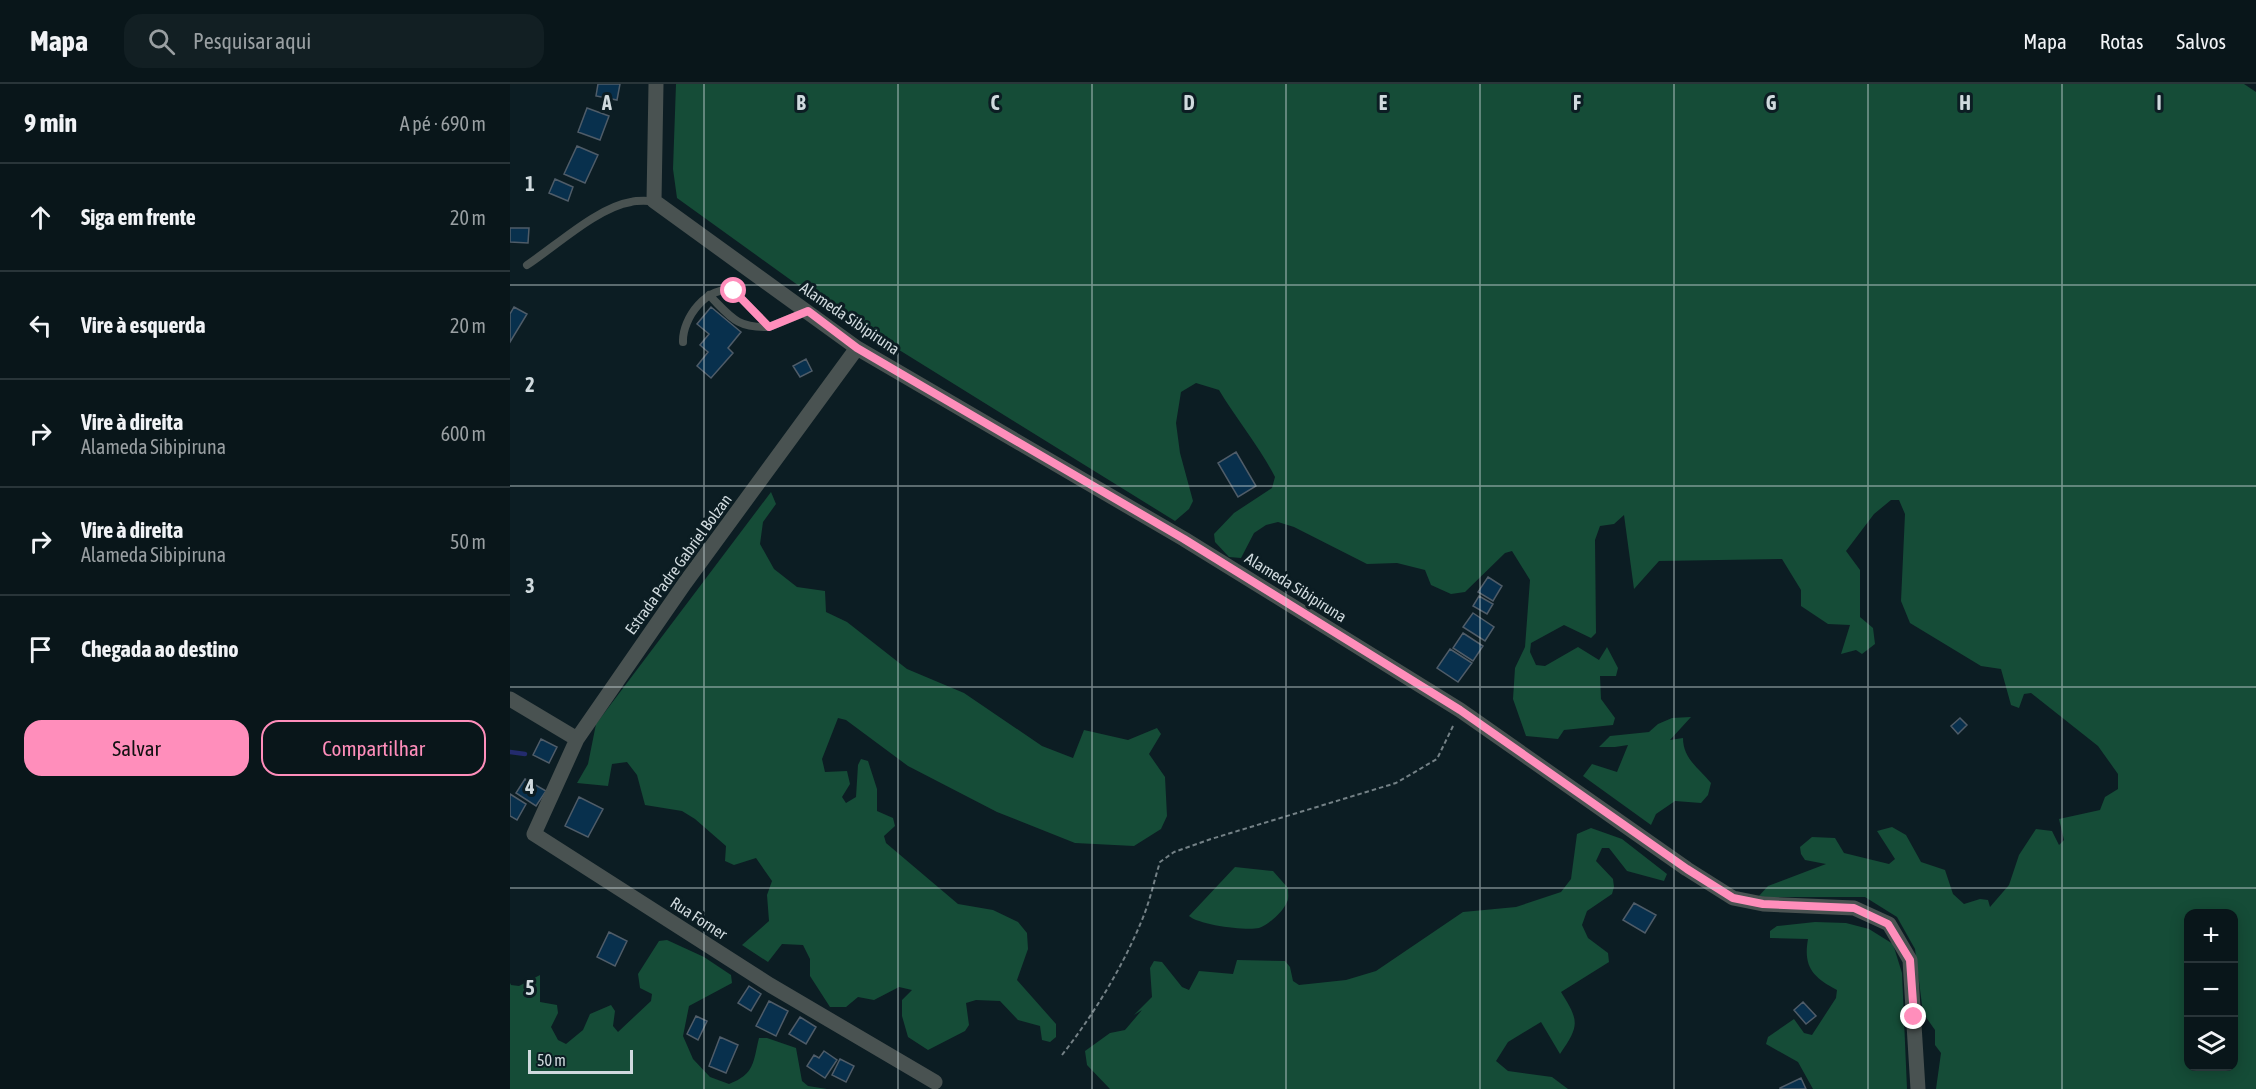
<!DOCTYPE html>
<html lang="pt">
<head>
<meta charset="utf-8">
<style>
	body { margin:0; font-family:"Asap Condensed",sans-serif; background:#121f23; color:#f1f3f6 }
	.controls { position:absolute; right:18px; bottom:18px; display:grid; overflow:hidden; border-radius:12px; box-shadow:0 3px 15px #0003 }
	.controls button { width:54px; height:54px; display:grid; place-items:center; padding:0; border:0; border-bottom:2px solid #293539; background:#09161a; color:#f1f3f6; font:30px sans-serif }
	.scale { position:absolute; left:18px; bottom:15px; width:105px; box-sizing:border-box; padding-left:6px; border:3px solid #d0dade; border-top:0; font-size:16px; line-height:21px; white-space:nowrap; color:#d0dade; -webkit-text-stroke:4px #0c1d23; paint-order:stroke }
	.stop { position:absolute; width:18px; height:18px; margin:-14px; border:4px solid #ff8ebb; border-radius:50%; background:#fff }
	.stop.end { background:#ff8ebb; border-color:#fff; box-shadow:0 2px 6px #0008 }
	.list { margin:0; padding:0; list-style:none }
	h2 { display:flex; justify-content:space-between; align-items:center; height:78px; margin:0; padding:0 24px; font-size:26px }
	h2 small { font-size:20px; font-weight:400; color:#999fa2 }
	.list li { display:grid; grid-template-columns:39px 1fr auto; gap:18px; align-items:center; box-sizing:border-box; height:108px; padding:0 24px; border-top:2px solid #293539 }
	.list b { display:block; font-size:22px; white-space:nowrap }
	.list p { margin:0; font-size:20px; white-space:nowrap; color:#999fa2 }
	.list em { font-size:20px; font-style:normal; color:#999fa2 }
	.actions { display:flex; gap:12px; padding:18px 24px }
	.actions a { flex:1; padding:14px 0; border:2px solid #ff8ebb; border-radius:18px; text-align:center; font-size:21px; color:#ff8ebb }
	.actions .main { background:#ff8ebb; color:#111 }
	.icon { flex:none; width:33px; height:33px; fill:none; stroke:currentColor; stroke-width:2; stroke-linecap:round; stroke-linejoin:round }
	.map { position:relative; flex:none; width:1746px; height:1005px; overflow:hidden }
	header { display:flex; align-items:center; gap:36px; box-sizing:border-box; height:84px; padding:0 30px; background:#09161a; border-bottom:2px solid #293539 }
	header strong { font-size:28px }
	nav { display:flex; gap:33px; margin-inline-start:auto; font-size:21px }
	.search { width:420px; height:54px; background:#121f23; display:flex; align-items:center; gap:15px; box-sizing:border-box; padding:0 21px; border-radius:18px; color:#999fa2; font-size:22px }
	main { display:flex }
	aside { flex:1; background:#09161a }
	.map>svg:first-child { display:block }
	.forest { fill:#154c37; fill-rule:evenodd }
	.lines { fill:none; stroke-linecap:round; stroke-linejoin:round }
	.stream { stroke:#232b6d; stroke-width:4.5 }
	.building { fill:#08304d; stroke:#4f5c68; stroke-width:1.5 }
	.path { stroke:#748186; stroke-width:2; stroke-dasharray:4.5 3; stroke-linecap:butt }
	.lane { stroke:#495251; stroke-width:8 }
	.street { stroke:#495251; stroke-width:15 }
	.route { stroke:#ff8ebb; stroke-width:8 }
	.grid { fill:none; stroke:#d0dade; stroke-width:1.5; stroke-opacity:0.55 }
	.labels { text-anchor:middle; stroke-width:6; stroke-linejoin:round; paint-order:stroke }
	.street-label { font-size:16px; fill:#d0dade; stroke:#0c1d23 }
	.grid-label { font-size:20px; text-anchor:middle; font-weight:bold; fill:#d0dade; stroke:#0c1d23; stroke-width:6; stroke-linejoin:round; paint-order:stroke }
</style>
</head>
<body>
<header>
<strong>Mapa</strong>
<div class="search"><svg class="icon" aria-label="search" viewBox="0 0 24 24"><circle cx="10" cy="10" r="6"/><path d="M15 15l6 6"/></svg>Pesquisar aqui</div>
<nav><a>Mapa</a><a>Rotas</a><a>Salvos</a></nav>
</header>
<main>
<aside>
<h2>9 min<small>A pé · 690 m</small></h2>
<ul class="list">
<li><svg class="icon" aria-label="ahead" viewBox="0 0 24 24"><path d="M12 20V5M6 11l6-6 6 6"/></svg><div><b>Siga em frente</b></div><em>20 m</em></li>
<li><svg class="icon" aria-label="left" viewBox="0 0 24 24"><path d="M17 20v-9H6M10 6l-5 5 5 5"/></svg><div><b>Vire à esquerda</b></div><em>20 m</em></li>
<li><svg class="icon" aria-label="right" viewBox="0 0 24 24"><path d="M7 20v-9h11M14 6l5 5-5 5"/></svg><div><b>Vire à direita</b><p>Alameda Sibipiruna</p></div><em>600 m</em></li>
<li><svg class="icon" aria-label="right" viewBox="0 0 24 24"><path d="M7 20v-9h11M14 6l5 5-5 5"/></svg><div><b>Vire à direita</b><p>Alameda Sibipiruna</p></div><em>50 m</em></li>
<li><svg class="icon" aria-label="arrive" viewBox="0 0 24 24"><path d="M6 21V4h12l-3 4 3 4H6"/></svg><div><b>Chegada ao destino</b></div></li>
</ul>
<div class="actions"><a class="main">Salvar</a><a>Compartilhar</a></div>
</aside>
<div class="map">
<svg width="1746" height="1005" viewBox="0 0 1746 1005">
	<rect width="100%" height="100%" fill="#0c1d23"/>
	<path class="forest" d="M166,0H1734L1746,8V1005H1426L1431,969L1425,961V946L1413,929L1405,865L1387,833L1355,813H1248L1258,802L1316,780L1295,776L1291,770L1290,763L1302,753L1325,754L1334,769L1379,780L1385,775L1367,747L1382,743L1396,751L1411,778L1435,786L1443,810L1454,820L1470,815L1478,816L1480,823L1499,801L1509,771L1526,745L1542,747L1549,761L1554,756L1549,735L1590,726L1595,713L1608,705V690L1588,662L1521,609L1514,610L1509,624L1501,621L1491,585L1471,582L1400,539L1391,517L1395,430L1389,416H1381L1364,430L1336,467L1350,486V533L1363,544L1365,560L1352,570L1346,566L1331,570L1340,541L1318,540L1291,522V506L1272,475L1149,477L1124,505L1114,431L1104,440L1090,442L1085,456L1086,549L1081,554L1054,541L1021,559L1020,568L1026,581L1035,582L1068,563L1089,576L1097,563L1108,584L1106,592H1090L1091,615L1105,634L1103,641L1054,646L1048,655L1016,652L1003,615L1005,584L1015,563L1020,496L1002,467L995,469L955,508L941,510L921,501L915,486L887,479L857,480L784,443L768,438L756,441L744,449L731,474L719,473L705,458L704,450L724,429L762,404L765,393C749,362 727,336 709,306L686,299L671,308L666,339L670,369L683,417L679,425L665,437L357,246L328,230L167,114L163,85ZM1678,830H1724V982H1678Z
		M261,408L266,420L253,438L250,460L264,485L287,503L315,507L316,528L337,538L397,585L454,609L532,662L563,674L574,646L618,656L647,644L651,650L639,670L655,693L657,732L651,745L624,762L565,759L487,728L398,682L336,636L328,634L312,675L315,688L337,687L340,700L332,713L336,719L346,713L348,681L351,675L358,677L367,705V727L383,734L385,742L374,752L376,759L448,820L483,826L508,838L517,849L518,865L507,896L546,940V953L540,958L532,956L530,942L508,936L490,917L466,916L456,919L459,941L455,947L418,966L398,953L392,932V916L402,906L389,903L364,916L348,913L336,923H320L300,892V875L293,861L272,860L258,878L232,861L259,837L257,811L262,797L246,774L224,781L215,777L216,762L185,735L172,727L135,721L127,691L117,678L102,680L98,702L67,699L78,680L86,640Z
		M1181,633L1160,656L1173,654C1173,675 1189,684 1201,699L1198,711L1191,719L1165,717L1146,730L1141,741L1073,692L1082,680L1107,688L1118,661L1105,663H1089L1100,652L1139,648L1148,640L1162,634Z
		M1081,744L1112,755L1157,790L1154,797L1117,787L1099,764H1092L1086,777L1103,795L1104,803L1102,810L1077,827L1072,841L1078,854L1098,869L1099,878L1051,908C1069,937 1070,941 1050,970L1031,938L998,958L986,977L998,987L1042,993L1058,1005H600L577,981L575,967L600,949L615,946L632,926L624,931L642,913L640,884L644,877L652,878L672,903L679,906L689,887L723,890L727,876L775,877L780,883L783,897L789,901L836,896L866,887L953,828L1006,823L1051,808L1061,795L1067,750Z
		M725,783L763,787L778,804C778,808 779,815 777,818C773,828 758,841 749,844C736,847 689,841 679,832Z
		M1305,838L1336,839L1359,845L1383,860L1392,889L1397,1005H1303L1288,978L1256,960L1258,953L1284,935L1294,949L1302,951L1326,914L1327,906C1303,893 1293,883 1298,855L1260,854V847L1267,842Z
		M157,856L194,873L221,891L222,899L179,922L173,952L183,975L200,993L219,1000C245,990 243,978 249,954H257L286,964L292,997L298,1002L317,1005H0V899L1,901L9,902L30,891V918L47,921L48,929L41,943L48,956L56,960L73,946L80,930L101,921L105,927L103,942L108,948L141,917L142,910L130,904L128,890L149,857Z"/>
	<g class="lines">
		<path class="stream" d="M0,668L15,670"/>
	</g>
	<path class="building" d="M88,0H110L107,16L86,12Z
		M77,24L99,32L90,56L68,48Z
		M67,62L88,71L75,99L54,90Z
		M45,95L63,103L58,117L39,109Z
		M0,144H19L18,159L0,158Z
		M4,223L17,230L0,258V230Z
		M201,223L231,248L218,264L223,269L201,294L187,282L198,268L190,261L199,250L187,240Z
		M296,275L302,287L290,293L283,282Z
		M726,368L746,402L728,413L708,379Z
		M978,493L992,502L983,517L968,508Z
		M969,512L983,520L977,530L963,522Z
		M963,529L984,543L975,557L953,543Z
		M953,549L973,562L963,577L943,564Z
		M940,565L962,579L948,598L927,584Z
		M1450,634L1457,641L1448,650L1441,642Z
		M31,655L47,663L39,679L23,671Z
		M15,695L36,707L26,722L6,709Z
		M0,710L16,720L7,736L0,732Z
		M69,713L93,725L78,753L55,742Z
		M1124,819L1146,831L1135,849L1113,836Z
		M99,848L117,857L105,882L87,873Z
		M239,902L251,910L241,927L228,919Z
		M259,917L278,927L266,952L246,942Z
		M1293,918L1306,932L1296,940L1284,926Z
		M186,932L197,937L188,956L177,950Z
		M290,933L306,943L296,960L279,950Z
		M210,953L228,961L216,989L199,982Z
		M314,967L327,976L315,994L297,982L304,971L309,974Z
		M330,975L344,982L336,998L322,991Z
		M1291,994L1296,1005H1270V1004Z"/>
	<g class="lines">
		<path class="path" d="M552,971C584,930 612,884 632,836C640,817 644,797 650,778L664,768L701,755L886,699L927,675L944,640"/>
		<path class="lane" d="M17,181C46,162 88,123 121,118C128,116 137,117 144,117
			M199,211C221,233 226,244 259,243
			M173,258C172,234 198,200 224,207L259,243L296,228"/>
		<path class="street" d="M146,0L144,117L347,264L674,455L950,626L1177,785L1223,814L1253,820L1344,824L1379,840L1400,876L1408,1005
			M0,615L67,655L175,499L347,264
			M67,655L24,750L260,901L425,998"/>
	</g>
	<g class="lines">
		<path class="route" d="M224,207L259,243L298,227L347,264L674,455L950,626L1177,785L1223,814L1253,820L1344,824L1378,840L1400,876L1404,933"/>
	</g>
	<path class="grid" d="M194,0V1005M388,0V1005M582,0V1005M776,0V1005M970,0V1005M1164,0V1005M1358,0V1005M1552,0V1005M0,201H1746M0,402H1746M0,603H1746M0,804H1746"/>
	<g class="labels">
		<g class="street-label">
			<text transform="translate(340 234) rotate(34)" y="6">Alameda Sibipiruna</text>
			<text transform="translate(168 480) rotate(-54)" y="6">Estrada Padre Gabriel Bolzan</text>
			<text transform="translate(786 503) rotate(32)" y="6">Alameda Sibipiruna</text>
			<text transform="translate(189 834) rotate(33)" y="6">Rua Forner</text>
		</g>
	</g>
	<g class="grid-label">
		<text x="97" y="26">A</text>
		<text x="291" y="26">B</text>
		<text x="485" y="26">C</text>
		<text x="679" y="26">D</text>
		<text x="873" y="26">E</text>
		<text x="1067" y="26">F</text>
		<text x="1261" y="26">G</text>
		<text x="1455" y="26">H</text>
		<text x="1649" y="26">I</text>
		<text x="20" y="107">1</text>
		<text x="20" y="308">2</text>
		<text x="20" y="509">3</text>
		<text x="20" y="710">4</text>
		<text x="20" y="911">5</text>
	</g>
</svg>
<div class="controls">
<button>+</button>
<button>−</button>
<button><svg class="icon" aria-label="layers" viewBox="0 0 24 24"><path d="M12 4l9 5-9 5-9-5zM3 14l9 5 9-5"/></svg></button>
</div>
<div class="scale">50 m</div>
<div class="stop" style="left:224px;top:207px"></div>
<div class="stop end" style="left:1404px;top:933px"></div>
</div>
</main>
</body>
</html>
